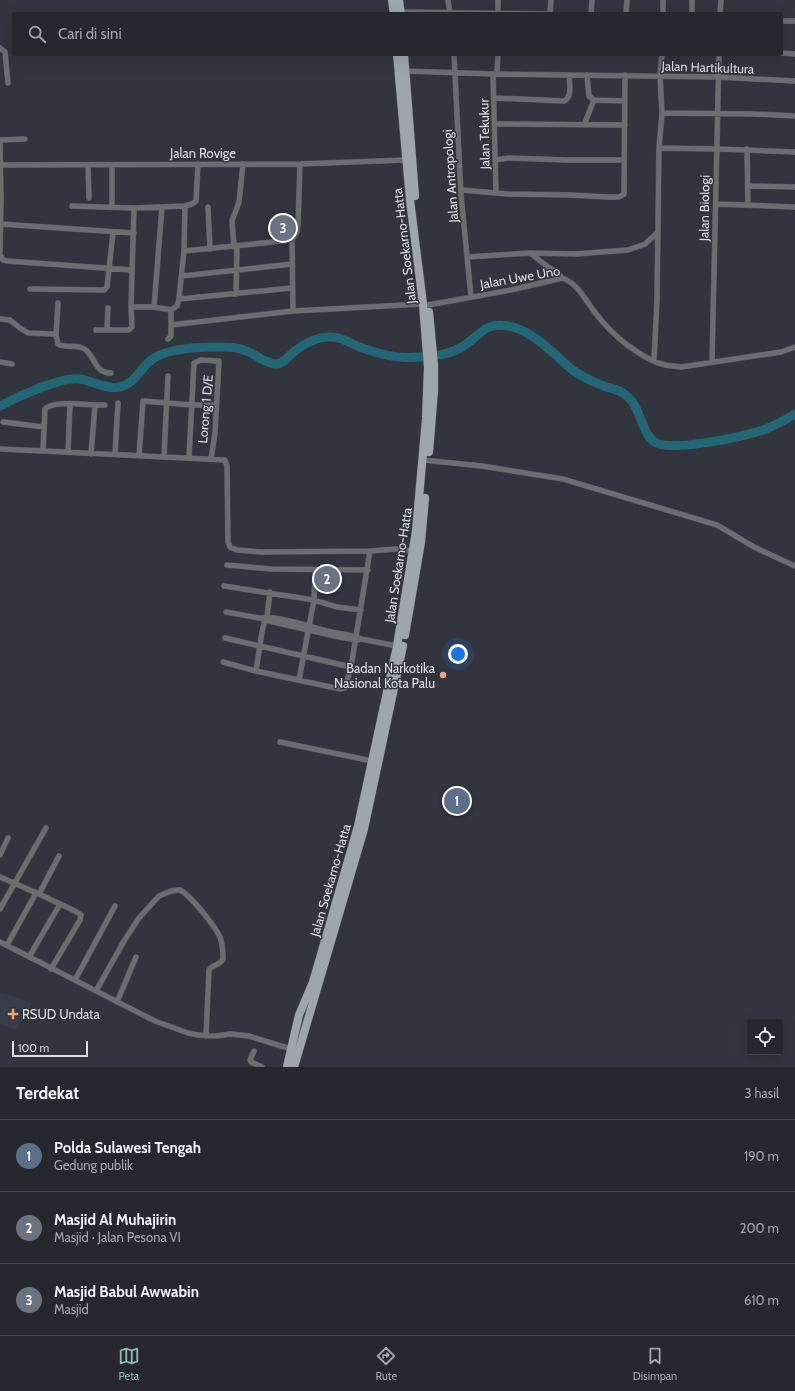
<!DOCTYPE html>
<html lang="id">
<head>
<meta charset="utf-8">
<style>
	body { margin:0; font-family:Cabin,sans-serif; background:#2e3036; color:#f1f3f6 }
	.controls { position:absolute; right:12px; bottom:12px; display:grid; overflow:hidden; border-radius:4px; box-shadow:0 4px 16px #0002 }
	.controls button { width:36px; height:36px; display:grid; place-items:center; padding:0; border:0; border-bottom:1px solid #42444a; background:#26282e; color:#f1f3f6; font:20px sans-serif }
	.scale { position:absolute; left:12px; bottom:10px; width:76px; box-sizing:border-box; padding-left:4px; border:2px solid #dcdee3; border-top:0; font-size:11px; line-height:14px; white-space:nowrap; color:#dcdee3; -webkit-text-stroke:3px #32353d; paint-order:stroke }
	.you { position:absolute; left:458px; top:654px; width:14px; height:14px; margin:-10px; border:3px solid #fff; border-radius:50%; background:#1a73e8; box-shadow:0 0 0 6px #1a73e833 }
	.badge { display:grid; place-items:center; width:26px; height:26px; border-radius:50%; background:#8bbbb9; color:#fff; font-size:13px; font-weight:700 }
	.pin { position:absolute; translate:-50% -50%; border:2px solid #fff; box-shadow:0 1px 4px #0006 }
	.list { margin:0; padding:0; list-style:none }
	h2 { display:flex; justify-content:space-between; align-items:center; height:52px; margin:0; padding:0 16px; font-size:17px }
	h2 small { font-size:13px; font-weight:400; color:#a4a6aa }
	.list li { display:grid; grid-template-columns:26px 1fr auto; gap:12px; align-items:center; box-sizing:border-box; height:72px; padding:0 16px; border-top:1px solid #42444a }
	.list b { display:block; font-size:15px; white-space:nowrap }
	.list p { margin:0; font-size:13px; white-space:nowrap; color:#a4a6aa }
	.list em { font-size:13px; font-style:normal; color:#a4a6aa }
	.icon { flex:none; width:22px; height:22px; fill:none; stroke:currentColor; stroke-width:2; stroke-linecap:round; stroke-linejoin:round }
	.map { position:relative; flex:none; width:795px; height:1067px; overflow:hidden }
	.search { position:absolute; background:#26282e; box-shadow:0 4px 16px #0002; left:12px; right:12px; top:12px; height:44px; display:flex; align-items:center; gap:10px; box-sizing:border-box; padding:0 14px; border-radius:4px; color:#a4a6aa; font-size:15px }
	.sheet { height:268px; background:#26282e }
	nav { display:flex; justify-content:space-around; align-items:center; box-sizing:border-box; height:56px; border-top:1px solid #42444a; background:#26282e; font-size:11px; color:#a4a6aa }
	nav a { display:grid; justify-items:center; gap:2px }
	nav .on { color:#8bbbb9 }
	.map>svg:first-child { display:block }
	.built { fill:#373c4a }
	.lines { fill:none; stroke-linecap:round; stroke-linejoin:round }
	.river { stroke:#236777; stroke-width:9 }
	.street-casing { stroke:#51535b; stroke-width:6 }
	.primary-casing { stroke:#51535b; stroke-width:9 }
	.street { stroke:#6a6e71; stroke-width:5 }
	.primary { stroke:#9ea6ac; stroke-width:8 }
	.poi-dot { fill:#f2a07f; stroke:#32353d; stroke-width:1.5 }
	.labels { text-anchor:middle; stroke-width:3; stroke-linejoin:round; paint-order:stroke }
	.street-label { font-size:13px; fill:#dcdee3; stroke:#32353d }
	.poi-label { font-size:13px; fill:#dcdee3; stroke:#32353d; text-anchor:end }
</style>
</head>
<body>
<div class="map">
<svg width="795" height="1067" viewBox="0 0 795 1067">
	<rect width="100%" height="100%" fill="#32353d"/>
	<path class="built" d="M0,992L32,1003L16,1030L0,1024Z"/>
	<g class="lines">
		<path class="river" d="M0,406C17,397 62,376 80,379C93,381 106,390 119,387C134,384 139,371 149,362C163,348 199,347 218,347C229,347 239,347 249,352C258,356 266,364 277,364C285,363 289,355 295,351C305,343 319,336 332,337C343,337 355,346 365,349C382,355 400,359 418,357C434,356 451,355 465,345C482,334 484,322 508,326C532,330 553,353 570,368C581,377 593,382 606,387C611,388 618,390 623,393C641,404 640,430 653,441C668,454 744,436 763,430C774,426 785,420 795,414"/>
		<defs>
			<path id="street" d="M448,0L450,14
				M399,12L551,14
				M498,14V0
				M550,14L551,0
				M591,14L592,0
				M626,14L627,0
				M663,14V0
				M692,14V0
				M720,14L721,0
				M781,21H795
				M0,48L5,52L8,83
				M781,53L795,54
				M454,54L461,195L471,297
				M405,71L493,74L718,77L795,81
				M493,74L496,193
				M497,74L498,54
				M587,75L589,96L594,100
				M494,98L564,101C573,97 569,83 569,75
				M662,113L755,114L795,116
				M494,124L625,125
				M584,125L594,100L625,101
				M659,148L717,149L795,152
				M747,149L748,204
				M495,160L508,158L567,160H624
				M0,165L300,164L406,160
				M88,165L89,198
				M112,165V207
				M748,186L795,187
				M461,190L508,194L569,195L608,197H619L624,194L625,75
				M716,204L795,207
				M72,206L134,208L185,206L192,204L196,201L198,164
				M208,207L210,249
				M0,224L134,233
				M292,240L297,232L298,226L300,164
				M234,247L232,221L239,202L243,164
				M184,251L292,240L293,311
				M0,252L1,200L0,140L25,139
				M530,253L575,254L628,250L645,244L657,233
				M0,255L3,260L7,261L132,270
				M468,257L530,253L548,267L558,273L562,278
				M182,276L292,264
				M30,289L104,290L107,287L113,233
				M236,294L237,246
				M179,299L292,288
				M428,305L511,290L562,278C579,284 586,302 597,315C612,335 641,359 665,365C670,366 676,366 681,367L781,352L795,347
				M131,307H154L171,310L177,306L179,299L184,251L185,206
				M154,307L162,207
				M0,319L10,320L20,328L28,333L54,334L56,335L58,344C66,349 77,343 86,350C96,359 95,373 111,373
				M171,325L293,311L423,304
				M96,330H128L130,329L132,327L131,307L134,208
				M107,330L108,308
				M56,335L58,303
				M168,339L171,336V310
				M654,361L657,300L659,148L662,113L660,76L662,54
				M0,362L12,364
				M712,362L719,54
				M105,405C90,406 54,399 45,409L43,451L225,460L227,466L228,542L230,547L237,550L261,552L370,551L396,549L413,551
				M3,422L44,427
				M0,449L43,451
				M68,452L70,404
				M91,454L95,406
				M115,454L118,403
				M139,456L143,401L192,405H216
				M164,456L168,376
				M189,457L194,363L201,360L219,361L215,433L211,459
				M423,460L482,466L563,479L717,525L754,547L795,566
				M227,565L271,569L368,570
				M224,586L314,600L337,607L361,610
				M226,612L259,618L265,620L339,637L358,640
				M259,618C280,615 315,629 337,633C346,635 354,635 361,639L397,646
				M225,638L351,667
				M223,662L256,671L340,689L345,688L351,667L370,551
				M256,671L262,632L265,620L267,617L270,592
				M299,680L314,600L315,570
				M280,742L372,761
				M0,855L8,838
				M0,877L39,894L75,911L81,915L80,920L51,969
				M39,894L59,856
				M0,909L46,828
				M0,942L155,1021L188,1033L198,1035L217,1036L230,1034L249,1036L291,1049
				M7,945L36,893
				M29,957L60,904
				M75,980L115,906
				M96,991L124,941L139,918L159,896L171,891L180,890C191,896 215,926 220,937C222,942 223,953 223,959C222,964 212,965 209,970L206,1036
				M117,1002L136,957
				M254,1051L250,1060L251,1062L262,1067"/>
			<path id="primary" d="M392,0L394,14
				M399,0L401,14
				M404,54L415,196
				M429,452L434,391V365L429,312
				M405,635L421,542L425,498
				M287,1067L299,1015L313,982L358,826L397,646L416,531L426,419L428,367L423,304L410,200L397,54
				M294,1067L364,829L403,646"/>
		</defs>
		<use href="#street" class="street-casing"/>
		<use href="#primary" class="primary-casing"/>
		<use href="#street" class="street"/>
		<use href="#primary" class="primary"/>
	</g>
	<g class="poi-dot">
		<circle cx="443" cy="675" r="4"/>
		<path d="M11 1008h4v4h4v4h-4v4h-4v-4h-4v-4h4z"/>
	</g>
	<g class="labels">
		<g class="street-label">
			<text transform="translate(708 67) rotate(2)" y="5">Jalan Hartikultura</text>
			<text transform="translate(484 134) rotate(-91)" y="5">Jalan Tekukur</text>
			<text x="203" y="158">Jalan Rovige</text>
			<text transform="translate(450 176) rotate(-94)" y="5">Jalan Antropologi</text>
			<text transform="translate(704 208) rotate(-89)" y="5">Jalan Biologi</text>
			<text transform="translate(404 246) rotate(-97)" y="5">Jalan Soekarno-Hatta</text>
			<text transform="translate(520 277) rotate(-10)" y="5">Jalan Uwe Uno</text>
			<text transform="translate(205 409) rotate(-85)" y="5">Lorong 1 D/E</text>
			<text transform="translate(398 565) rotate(-81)" y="5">Jalan Soekarno-Hatta</text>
			<text transform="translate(330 880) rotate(-74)" y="5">Jalan Soekarno-Hatta</text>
		</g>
		<g class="poi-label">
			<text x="435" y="673">Badan Narkotika<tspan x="435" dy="15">Nasional Kota Palu</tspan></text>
			<text x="22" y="1019" text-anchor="start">RSUD Undata</text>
		</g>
	</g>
</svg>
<div class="controls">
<button><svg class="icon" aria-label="locate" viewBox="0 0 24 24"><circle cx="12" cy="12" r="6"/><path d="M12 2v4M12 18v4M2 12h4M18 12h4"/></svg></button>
</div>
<div class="scale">100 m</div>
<div class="you"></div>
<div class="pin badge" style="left:457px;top:801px;background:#5c6f8a">1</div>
<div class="pin badge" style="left:327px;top:579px;background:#6b7280">2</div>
<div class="pin badge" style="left:283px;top:228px;background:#6b7280">3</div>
<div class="search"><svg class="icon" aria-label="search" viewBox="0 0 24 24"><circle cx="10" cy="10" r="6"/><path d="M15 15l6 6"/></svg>Cari di sini</div>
</div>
<section class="sheet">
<h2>Terdekat<small>3 hasil</small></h2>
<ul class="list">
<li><span class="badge" style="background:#5c6f8a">1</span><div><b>Polda Sulawesi Tengah</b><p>Gedung publik</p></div><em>190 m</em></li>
<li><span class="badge" style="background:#6b7280">2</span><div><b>Masjid Al Muhajirin</b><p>Masjid · Jalan Pesona VI</p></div><em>200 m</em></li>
<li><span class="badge" style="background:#6b7280">3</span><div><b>Masjid Babul Awwabin</b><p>Masjid</p></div><em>610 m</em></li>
</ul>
</section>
<nav>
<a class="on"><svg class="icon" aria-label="map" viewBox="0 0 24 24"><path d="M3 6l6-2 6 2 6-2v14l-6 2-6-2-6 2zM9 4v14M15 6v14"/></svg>Peta</a>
<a><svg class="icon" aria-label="directions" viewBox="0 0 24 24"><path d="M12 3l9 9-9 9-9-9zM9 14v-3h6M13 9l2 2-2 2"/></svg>Rute</a>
<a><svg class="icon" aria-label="saved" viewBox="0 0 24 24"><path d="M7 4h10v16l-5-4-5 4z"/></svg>Disimpan</a>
</nav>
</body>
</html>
